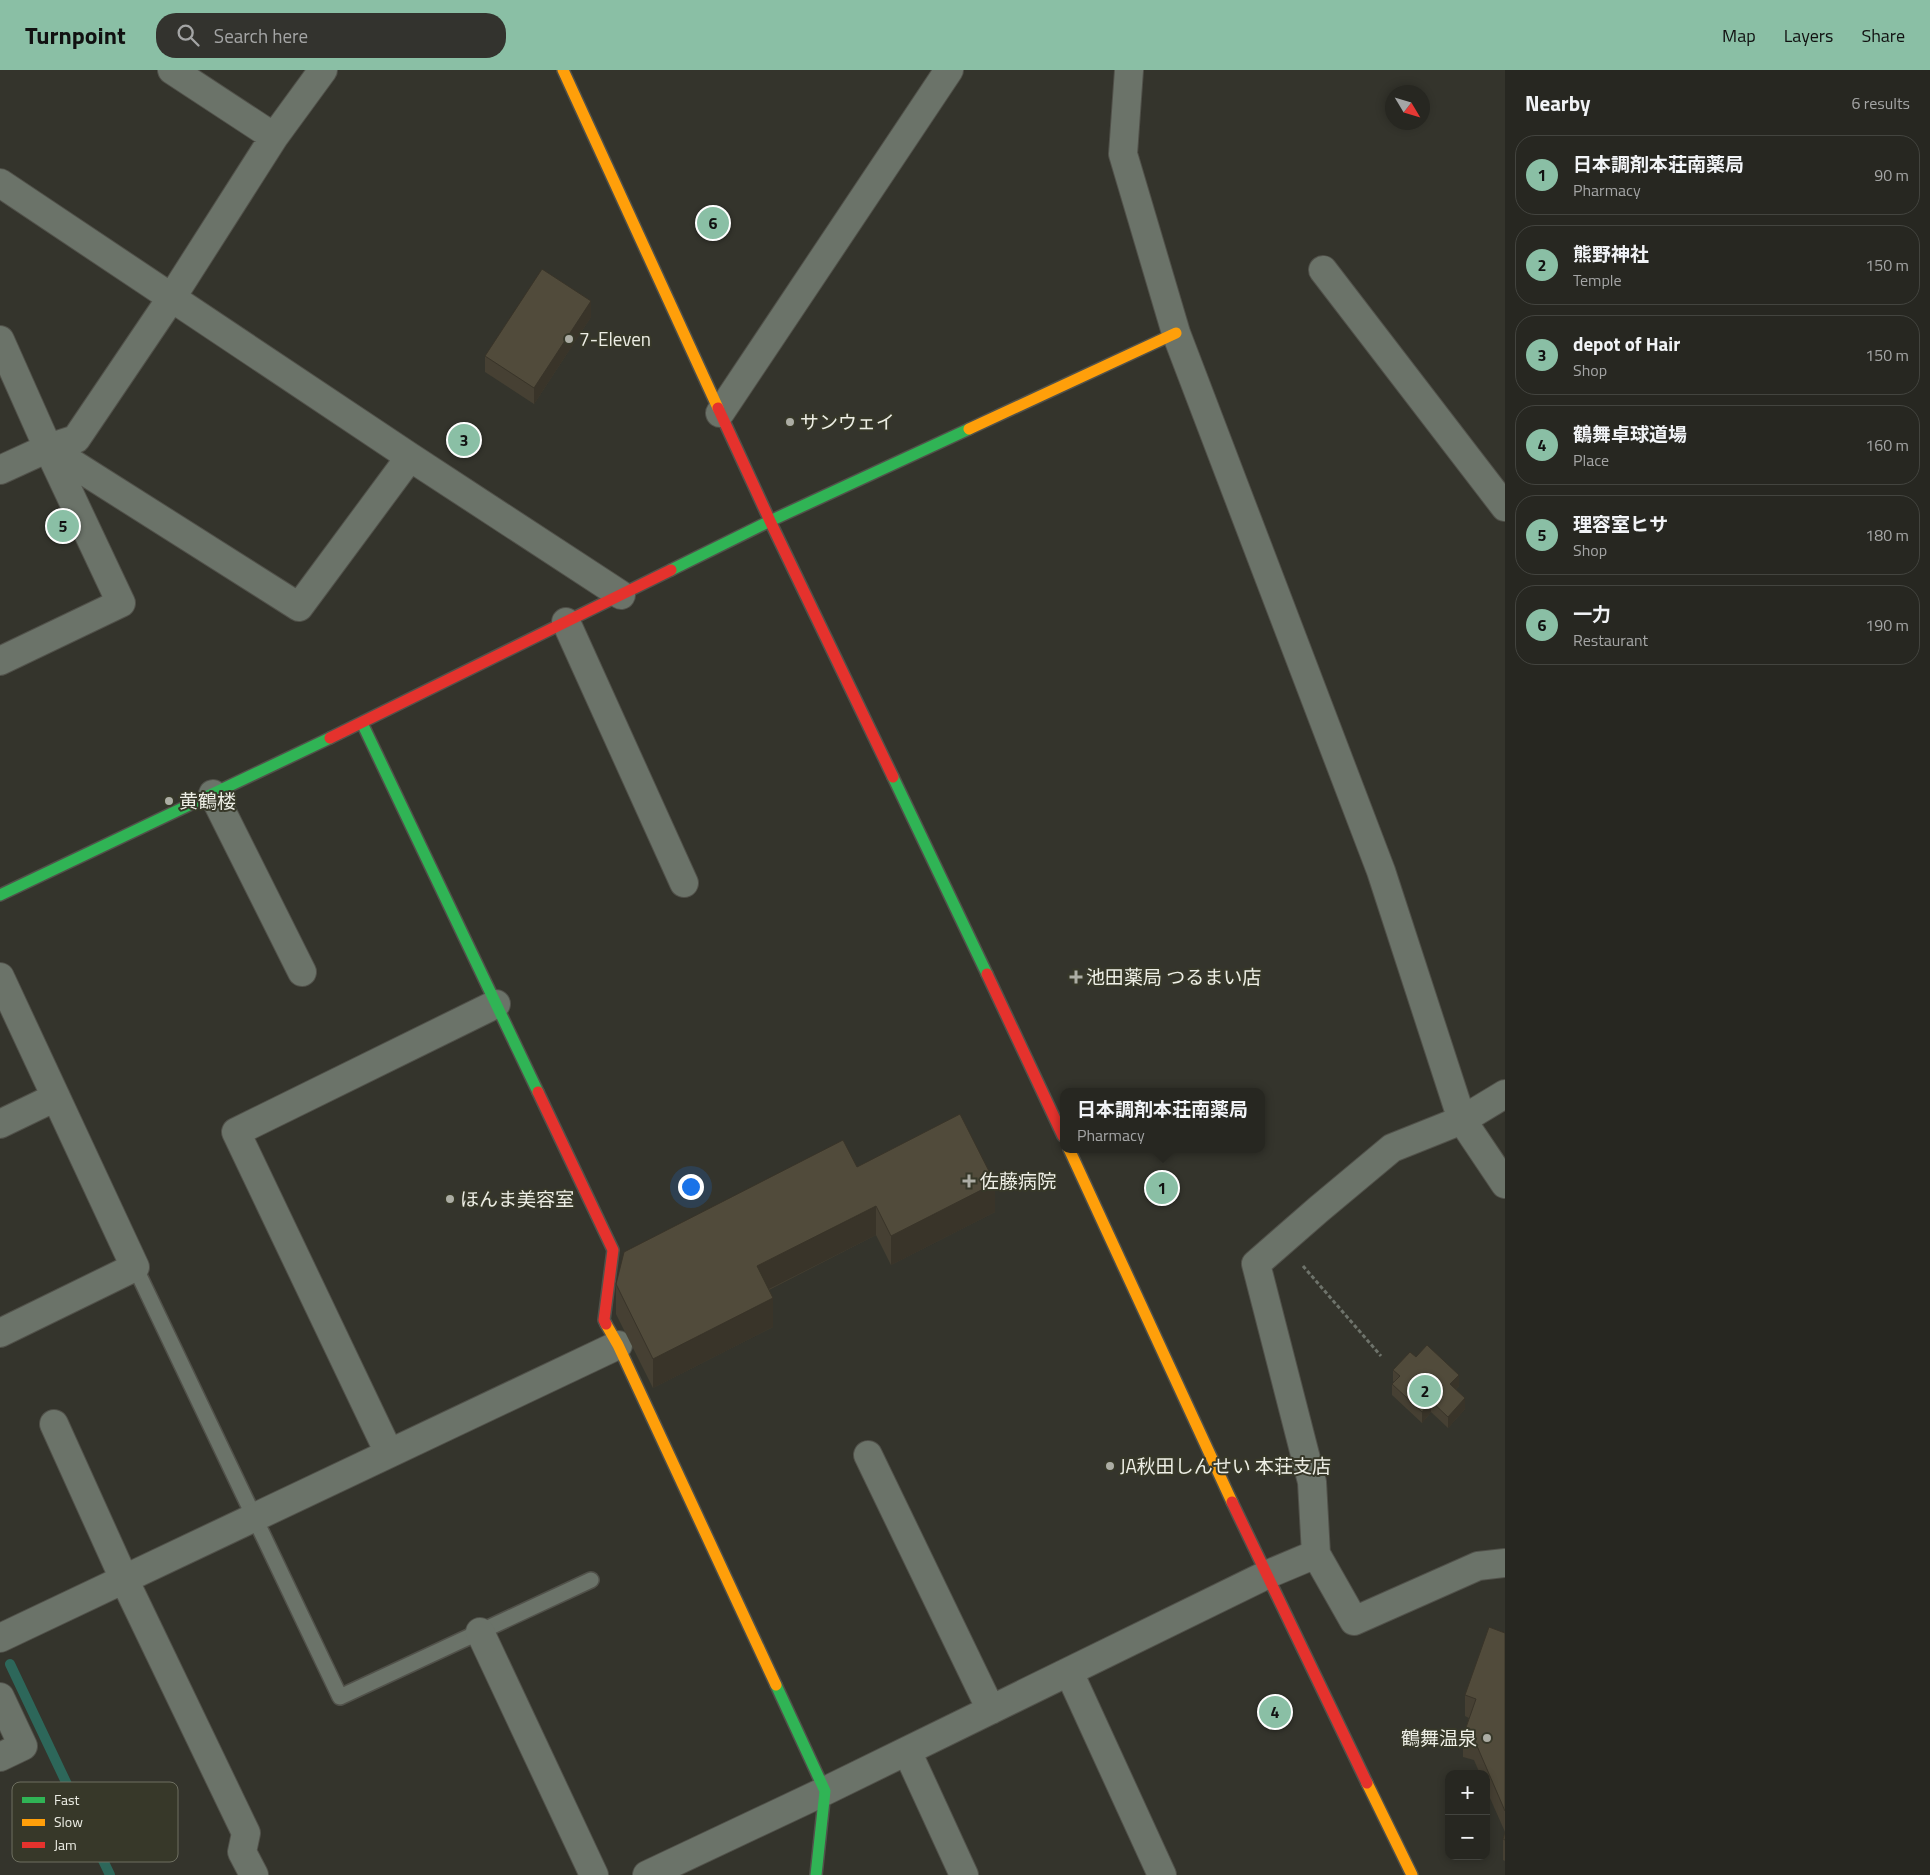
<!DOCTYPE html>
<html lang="en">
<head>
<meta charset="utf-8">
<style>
	body { margin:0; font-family:"Titillium Web","Noto Sans JP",sans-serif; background:#33332e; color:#f1f3f6 }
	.controls { position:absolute; right:15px; bottom:15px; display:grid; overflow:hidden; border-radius:10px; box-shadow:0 2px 8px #0003 }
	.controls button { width:45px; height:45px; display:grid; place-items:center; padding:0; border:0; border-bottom:1px solid #43443f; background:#272721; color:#f1f3f6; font:25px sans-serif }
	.compass { position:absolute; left:1385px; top:15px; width:45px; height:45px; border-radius:50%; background:#272721; box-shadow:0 2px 8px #0003; rotate:128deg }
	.you { position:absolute; left:690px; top:1116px; width:18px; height:18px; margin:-12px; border:4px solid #fff; border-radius:50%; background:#1a73e8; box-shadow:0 0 0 8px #1a73e833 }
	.badge { display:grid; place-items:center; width:32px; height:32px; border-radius:50%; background:#8abfa5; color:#111; font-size:16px; font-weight:700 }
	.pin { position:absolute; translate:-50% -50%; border:2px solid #fff; box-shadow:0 1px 5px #0006 }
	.popup { position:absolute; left:1060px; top:1018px; width:205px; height:65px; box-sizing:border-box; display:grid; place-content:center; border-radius:10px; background:#272721; filter:drop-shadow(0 1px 4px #0005); font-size:16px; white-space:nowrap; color:#a4a5a5 }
	.popup b { font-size:19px; color:#f1f3f6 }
	.popup::after { content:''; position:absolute; left:50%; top:100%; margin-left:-10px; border:10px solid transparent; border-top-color:#272721 }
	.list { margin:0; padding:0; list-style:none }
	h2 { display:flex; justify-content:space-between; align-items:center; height:65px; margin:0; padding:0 20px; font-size:21px }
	h2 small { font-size:16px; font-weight:400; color:#a4a5a5 }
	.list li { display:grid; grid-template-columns:32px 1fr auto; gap:15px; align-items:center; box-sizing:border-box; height:80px; margin:0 10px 10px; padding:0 10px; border:1px solid #43443f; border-radius:20px }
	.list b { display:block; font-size:19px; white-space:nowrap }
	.list p { margin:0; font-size:16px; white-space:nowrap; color:#a4a5a5 }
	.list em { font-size:16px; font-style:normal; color:#a4a5a5 }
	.icon { flex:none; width:28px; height:28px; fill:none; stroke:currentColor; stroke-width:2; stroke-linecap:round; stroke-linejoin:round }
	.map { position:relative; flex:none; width:1505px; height:1805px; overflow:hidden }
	header { display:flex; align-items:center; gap:30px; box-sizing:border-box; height:70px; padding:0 25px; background:#8abfa5; color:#111 }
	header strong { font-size:24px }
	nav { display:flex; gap:28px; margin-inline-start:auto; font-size:18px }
	.search { width:350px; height:45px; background:#33332e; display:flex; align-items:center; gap:12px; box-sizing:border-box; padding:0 18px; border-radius:20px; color:#a4a5a5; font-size:19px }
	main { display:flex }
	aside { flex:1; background:#272721 }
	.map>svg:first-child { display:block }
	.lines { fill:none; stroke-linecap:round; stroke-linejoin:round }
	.stream { stroke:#2d675a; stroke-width:10 }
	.lane-casing { stroke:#51514a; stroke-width:18 }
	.street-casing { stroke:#51514a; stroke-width:30 }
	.fast-casing { stroke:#51514a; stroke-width:14 }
	.slow-casing { stroke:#51514a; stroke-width:14 }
	.jam-casing { stroke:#51514a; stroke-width:14 }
	.path { stroke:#6e736b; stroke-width:3; stroke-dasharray:4 2.5; stroke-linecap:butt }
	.lane { stroke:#6b7369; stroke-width:15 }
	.street { stroke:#6b7369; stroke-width:28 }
	.fast { stroke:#30b455; stroke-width:11 }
	.slow { stroke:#ff9f0a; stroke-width:11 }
	.jam { stroke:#e5322d; stroke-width:11 }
	.wall { fill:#464033 }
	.shaded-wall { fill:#393429 }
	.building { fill:#514b3b; stroke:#393429 }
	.poi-dot { fill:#acada4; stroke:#373829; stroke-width:2 }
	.labels { text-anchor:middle; stroke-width:4; stroke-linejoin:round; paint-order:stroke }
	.poi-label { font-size:19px; fill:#edeee5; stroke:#373829; text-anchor:start }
	.key { fill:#373829; stroke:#6e6f61; stroke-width:1 }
	.key-label { font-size:14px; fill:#edeee5 }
</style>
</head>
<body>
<header>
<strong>Turnpoint</strong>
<div class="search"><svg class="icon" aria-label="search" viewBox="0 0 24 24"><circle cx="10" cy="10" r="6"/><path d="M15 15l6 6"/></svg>Search here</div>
<nav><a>Map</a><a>Layers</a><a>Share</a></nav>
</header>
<main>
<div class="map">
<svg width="1505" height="1805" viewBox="0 0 1505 1805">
	<rect width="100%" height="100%" fill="#34342c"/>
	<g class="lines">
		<path class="stream" d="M10,1594L110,1805"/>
		<defs>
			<path id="lane" d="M135,1197L340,1627L591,1510"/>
			<path id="street" d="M172,0L274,67
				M1129,0L1123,84L1176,263L1381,801L1462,1050L1505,1114
				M0,113L410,387L621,525
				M1323,200L1505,437
				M0,270L48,378L121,533L0,591
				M720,343L949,0
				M48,378L299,537L410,387
				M0,400L48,378L76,369L172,227L274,67L323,0
				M566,552L684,813
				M213,724L302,902
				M0,907L135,1197L0,1263
				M1505,1024L1462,1050L1392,1078L1319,1139L1256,1194L1312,1412L1316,1484L1354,1551L1478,1496L1505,1493
				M0,1054L56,1027
				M54,1354L124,1509L246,1763L242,1782L254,1805
				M389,1383L236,1062L496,934
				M868,1385L991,1640
				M480,1562L594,1805
				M0,1568L618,1275
				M1069,1602L1162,1805
				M0,1627L23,1676L0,1687
				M907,1681L964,1805
				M647,1805L825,1721L1266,1505L1316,1484"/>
			<path id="fast" d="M671,500L770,451L969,359
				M362,653L538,1022
				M893,707L987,904
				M0,825L330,668
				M776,1615L825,1721L816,1805"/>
			<path id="slow" d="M563,0L718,338
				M969,359L1176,263
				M1069,1079L1232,1432
				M606,1254L618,1275L776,1615
				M1367,1713L1412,1805"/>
			<path id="jam" d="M718,338L770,451L893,707
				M330,668L671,500
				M987,904L1063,1066
				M538,1022L613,1180L604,1250L606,1254
				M1232,1432L1367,1713"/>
		</defs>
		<use href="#lane" class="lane-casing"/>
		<use href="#street" class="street-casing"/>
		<use href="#fast" class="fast-casing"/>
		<use href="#slow" class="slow-casing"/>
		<use href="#jam" class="jam-casing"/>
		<path class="path" d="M1303,1196L1381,1286"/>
		<use href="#lane" class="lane"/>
		<use href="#street" class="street"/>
		<use href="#fast" class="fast"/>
		<use href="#slow" class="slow"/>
		<use href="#jam" class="jam"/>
	</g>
	<path class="wall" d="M591,247L534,334L485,302V286Z
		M857,1097L995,1142L891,1195L876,1165L769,1220L773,1257L653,1318L616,1244V1214Z
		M1416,1287L1459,1316L1456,1319L1465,1339L1448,1358L1431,1342L1422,1353L1392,1325V1314L1394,1312L1393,1311V1300Z
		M1505,1563V1762L1486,1719V1704H1480L1474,1690L1463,1687V1666L1469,1648L1465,1646V1625Z
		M1505,1762V1791L1503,1790V1769Z"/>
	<path class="shaded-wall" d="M591,231V247L534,334V318Z
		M995,1113V1142L891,1195V1166Z
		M876,1136V1165L757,1225V1196Z
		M773,1228V1257L653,1318V1289Z
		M1459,1305V1316L1450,1325V1314Z
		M1465,1328V1339L1448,1358V1347Z
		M1431,1331V1342L1422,1353V1342Z"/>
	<path class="building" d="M542,199L591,231L534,318L485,286Z
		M960,1044L995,1113L891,1166L876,1136L757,1196L773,1228L653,1289L616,1214L624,1182L843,1070L857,1097Z
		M1427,1275L1459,1305L1450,1314L1465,1328L1448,1347L1431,1331L1422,1342L1392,1314L1400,1306L1393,1300L1410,1282L1416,1287Z
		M1489,1557L1505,1563V1741L1474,1669L1463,1666L1476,1629L1465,1625Z
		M1505,1762V1770L1503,1769Z"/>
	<g class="poi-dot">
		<circle cx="569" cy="269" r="5"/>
		<circle cx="790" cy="352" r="5"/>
		<circle cx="169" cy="731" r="5"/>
		<path d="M1073.5 899.5h5v5h5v5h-5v5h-5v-5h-5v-5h5z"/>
		<path d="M966.5 1103.5h5v5h5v5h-5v5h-5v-5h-5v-5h5z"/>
		<circle cx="450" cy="1129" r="5"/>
		<circle cx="1110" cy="1396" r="5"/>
		<circle cx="1487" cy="1668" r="5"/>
	</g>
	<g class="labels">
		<g class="poi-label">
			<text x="579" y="276">7-Eleven</text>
			<text x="800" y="359">サンウェイ</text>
			<text x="179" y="738">黄鶴楼</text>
			<text x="1086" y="914">池田薬局 つるまい店</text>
			<text x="980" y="1118">佐藤病院</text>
			<text x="460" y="1136">ほんま美容室</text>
			<text x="1120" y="1403">JA秋田しんせい 本荘支店</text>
			<text x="1477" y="1675" text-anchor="end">鶴舞温泉</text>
		</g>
	</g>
	<rect x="12" y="1712" width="166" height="80" rx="8" class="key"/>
	<rect x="22" y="1727" width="23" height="6" fill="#30b455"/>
	<rect x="22" y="1749" width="23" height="7" fill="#ff9f0a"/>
	<rect x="22" y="1772" width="23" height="6" fill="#e5322d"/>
	<g class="key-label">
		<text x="54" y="1735">Fast</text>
		<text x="54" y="1757">Slow</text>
		<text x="54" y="1780">Jam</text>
	</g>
</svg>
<div class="controls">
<button>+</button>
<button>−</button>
</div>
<svg class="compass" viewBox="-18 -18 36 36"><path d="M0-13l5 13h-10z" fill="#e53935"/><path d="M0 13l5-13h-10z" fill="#a4a5a5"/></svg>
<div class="you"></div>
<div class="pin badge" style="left:1162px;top:1118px">1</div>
<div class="popup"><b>日本調剤本荘南薬局</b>Pharmacy</div>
<div class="pin badge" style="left:1425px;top:1321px">2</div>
<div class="pin badge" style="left:464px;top:370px">3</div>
<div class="pin badge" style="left:1275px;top:1642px">4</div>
<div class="pin badge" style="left:63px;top:456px">5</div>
<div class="pin badge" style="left:713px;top:153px">6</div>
</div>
<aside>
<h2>Nearby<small>6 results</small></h2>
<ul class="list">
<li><span class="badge">1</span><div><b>日本調剤本荘南薬局</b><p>Pharmacy</p></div><em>90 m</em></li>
<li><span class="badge">2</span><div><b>熊野神社</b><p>Temple</p></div><em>150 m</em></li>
<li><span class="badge">3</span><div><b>depot of Hair</b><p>Shop</p></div><em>150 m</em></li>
<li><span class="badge">4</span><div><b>鶴舞卓球道場</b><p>Place</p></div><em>160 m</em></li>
<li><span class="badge">5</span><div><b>理容室ヒサ</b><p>Shop</p></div><em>180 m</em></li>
<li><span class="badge">6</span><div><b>一力</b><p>Restaurant</p></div><em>190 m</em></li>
</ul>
</aside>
</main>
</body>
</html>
